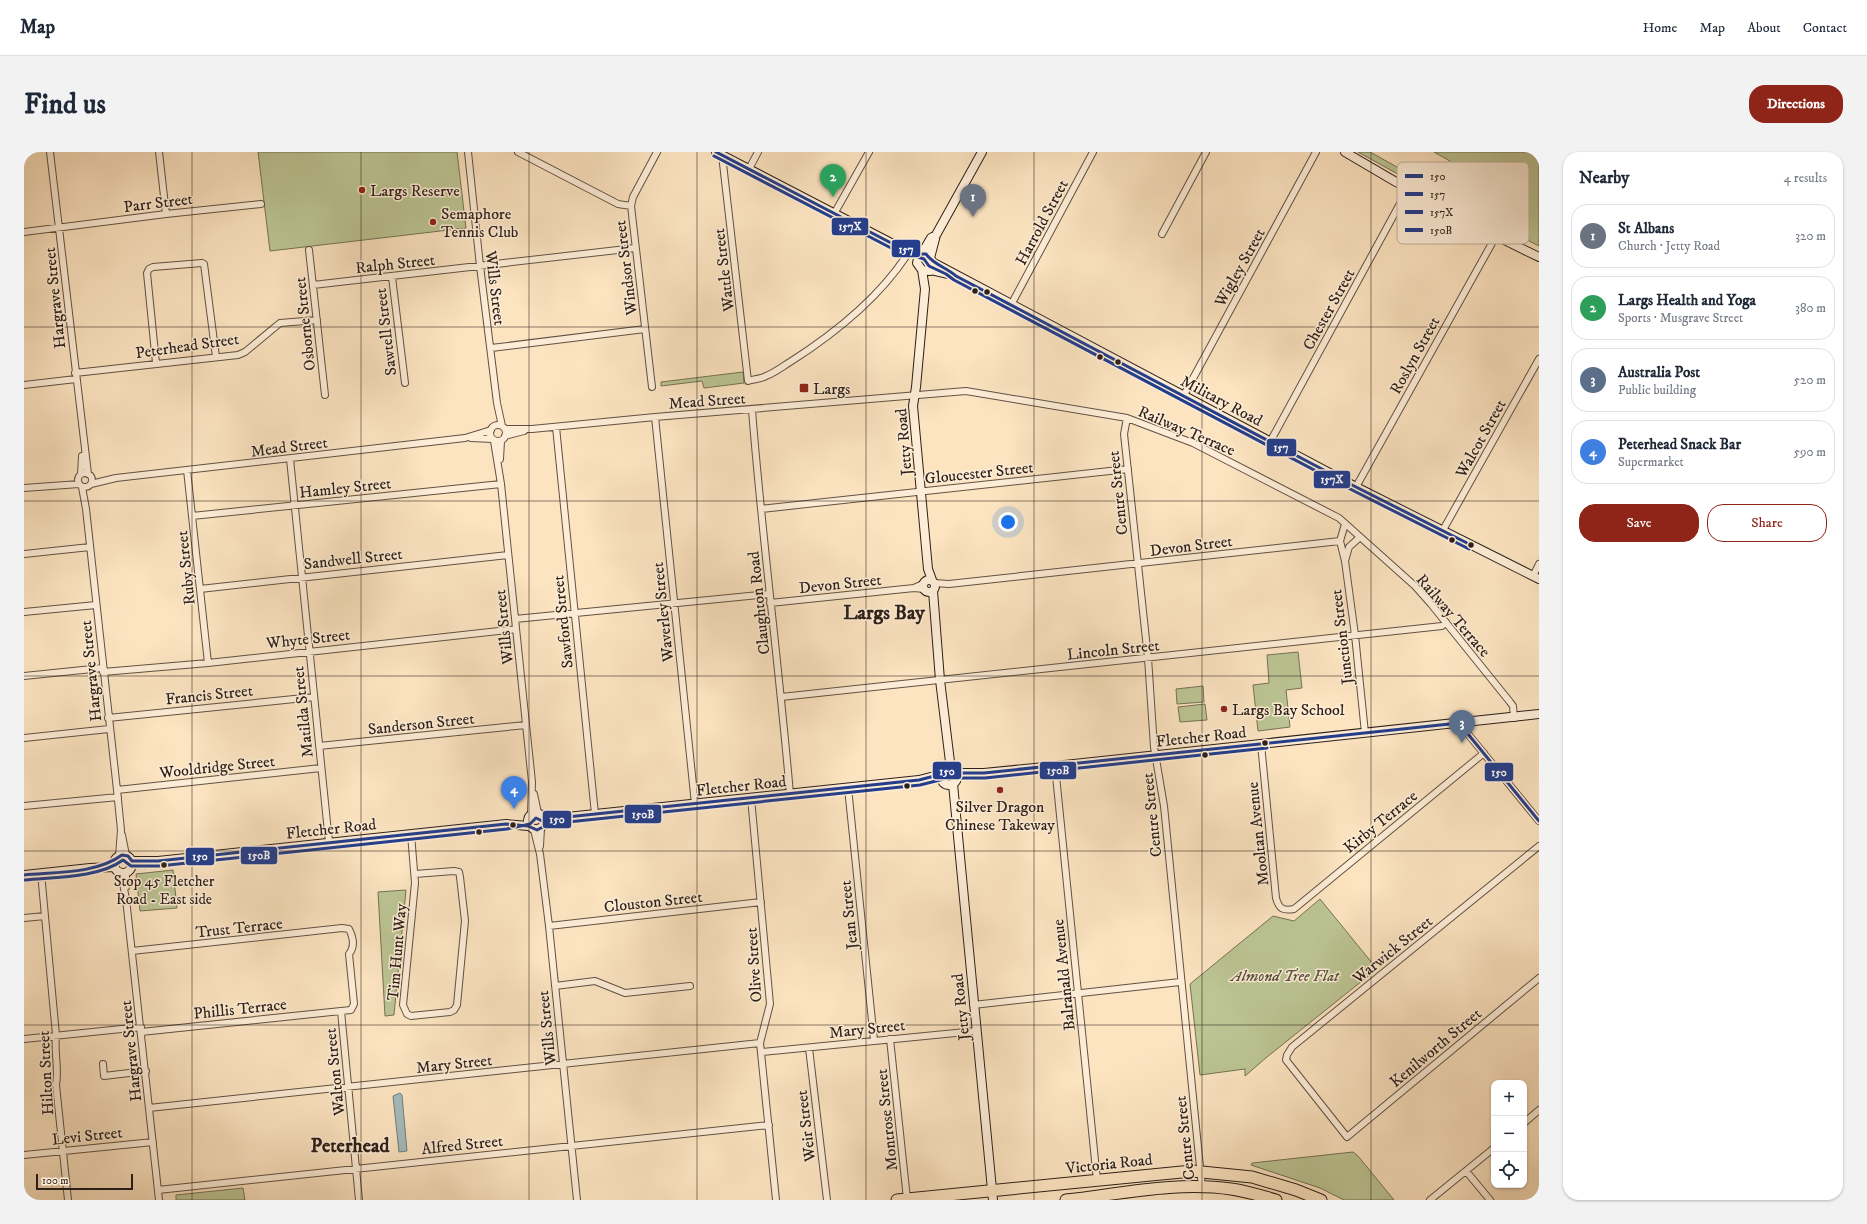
<!DOCTYPE html>
<html lang="en">
<head>
<meta charset="utf-8">
<style>
	body { margin:0; font-family:"IM FELL DW Pica",serif; background:#f2f2f3; color:#1f2937 }
	.controls { position:absolute; right:12px; bottom:12px; display:grid; overflow:hidden; border-radius:8px; box-shadow:0 1px 3px #0004 }
	.controls button { width:36px; height:36px; display:grid; place-items:center; padding:0; border:0; border-bottom:1px solid #e0e1e3; background:#fff; color:#1f2937; font:20px sans-serif }
	.scale { position:absolute; left:12px; bottom:10px; width:97px; box-sizing:border-box; padding-left:4px; border:2px solid #2e2019; border-top:0; font-size:11px; line-height:14px; white-space:nowrap; color:#2e2019; -webkit-text-stroke:3px #fdedd7; paint-order:stroke }
	.you { position:absolute; left:984px; top:370px; width:14px; height:14px; margin:-10px; border:3px solid #fff; border-radius:50%; background:#1a73e8; box-shadow:0 0 0 6px #1a73e833 }
	.badge { display:grid; place-items:center; width:26px; height:26px; border-radius:50%; background:#8f2418; color:#fff; font-size:13px; font-weight:700 }
	.pin { position:absolute; translate:-50% -33px; filter:drop-shadow(0 1px 2px #0008) }
	.pin::after { content:''; position:absolute; top:21px; width:14px; height:12px; background:inherit; clip-path:polygon(0 0,100% 0,50% 100%) }
	.list { margin:0; padding:0; list-style:none }
	h2 { display:flex; justify-content:space-between; align-items:center; height:52px; margin:0; padding:0 16px; font-size:17px }
	h2 small { font-size:13px; font-weight:400; color:#747a83 }
	.list li { display:grid; grid-template-columns:26px 1fr auto; gap:12px; align-items:center; box-sizing:border-box; height:64px; margin:0 8px 8px; padding:0 8px; border:1px solid #e0e1e3; border-radius:16px }
	.list b { display:block; font-size:15px; white-space:nowrap }
	.list p { margin:0; font-size:13px; white-space:nowrap; color:#747a83 }
	.list em { font-size:13px; font-style:normal; color:#747a83 }
	.actions { display:flex; gap:8px; padding:12px 16px }
	.actions a { flex:1; padding:9px 0; border:1px solid #8f2418; border-radius:16px; text-align:center; font-size:14px; color:#8f2418 }
	.actions .main { background:#8f2418; color:#fff }
	.icon { flex:none; width:22px; height:22px; fill:none; stroke:currentColor; stroke-width:2; stroke-linecap:round; stroke-linejoin:round }
	.map { position:relative; flex:none; width:1515px; height:1048px; overflow:hidden; border-radius:16px }
	header { display:flex; align-items:center; gap:24px; box-sizing:border-box; height:56px; padding:0 20px; background:#fff; border-bottom:1px solid #e0e1e3 }
	header strong { font-size:19px }
	nav { display:flex; gap:22px; margin-inline-start:auto; font-size:14px }
	.intro { display:flex; align-items:center; justify-content:space-between; box-sizing:border-box; height:96px; padding:0 24px }
	h1 { margin:0; font-size:28px }
	.button { padding:10px 18px; border-radius:16px; background:#8f2418; color:#fff; font-size:14px; font-weight:700 }
	main { display:flex; gap:24px; padding:0 24px }
	aside { flex:1; background:#fff; border-radius:16px; box-shadow:0 1px 3px #0004 }
	.map>svg:first-child { display:block }
	.green { fill:#bcc594; stroke:#757256 }
	.water { fill:#a3bcbd; stroke:#747e7b }
	.lines { fill:none; stroke-linecap:round; stroke-linejoin:round }
	.street-casing { stroke:#625143; stroke-width:8 }
	.secondary-casing { stroke:#2e2019; stroke-width:10 }
	.highway-casing { stroke:#2e2019; stroke-width:13 }
	.street { stroke:#fdedd7; stroke-width:6 }
	.secondary { stroke:#fdedd7; stroke-width:8 }
	.highway { stroke:#fce4c1; stroke-width:11 }
	.bus-1-casing { stroke:#fdedd7; stroke-width:6 }
	.bus-2-casing { stroke:#fdedd7; stroke-width:6 }
	.bus-3-casing { stroke:#fdedd7; stroke-width:6 }
	.bus-4-casing { stroke:#fdedd7; stroke-width:6 }
	.bus-1 { stroke:#243e8c; stroke-width:3 }
	.bus-2 { stroke:#243e8c; stroke-width:3 }
	.bus-3 { stroke:#243e8c; stroke-width:3 }
	.bus-4 { stroke:#243e8c; stroke-width:3 }
	.grid { fill:none; stroke:#2e2019; stroke-width:1; stroke-opacity:0.55 }
	.poi-dot { fill:#8f2418; stroke:#fdedd7; stroke-width:1.5 }
	.bus-dot { fill:#2e2019; stroke:#fdedd7; stroke-width:1.5 }
	.labels { text-anchor:middle; stroke-width:3; stroke-linejoin:round; paint-order:stroke }
	.bus-label { font-size:15px; fill:#2e2019; stroke:#fdedd7 }
	.poi-label { font-size:16px; fill:#2e2019; stroke:#fdedd7; text-anchor:start }
	.street-label { font-size:16px; fill:#2e2019; stroke:#fdedd7 }
	.park-label { font-size:16px; font-style:italic; fill:#59523e; stroke:#fdedd7 }
	.district-label { font-size:20px; font-weight:bold; fill:#2e2019; stroke:#fdedd7 }
	.key { fill:#fdedd7; stroke:#bfb09e; stroke-width:1 }
	.key-label { font-size:11px; fill:#2e2019 }
	.line-badge { stroke:#fdedd7; stroke-width:1.5 }
	.badge-label { font-size:11px; text-anchor:middle; font-weight:bold; fill:#fff }
</style>
</head>
<body>
<header>
<strong>Map</strong>
<nav><a>Home</a><a>Map</a><a>About</a><a>Contact</a></nav>
</header>
<div class="intro"><h1>Find us</h1><a class="button">Directions</a></div>
<main>
<div class="map">
<svg width="1515" height="1048" viewBox="0 0 1515 1048">
	<rect width="100%" height="100%" fill="#fce4c1"/>
	<filter id="stains"><feTurbulence type="fractalNoise" baseFrequency=".005" numOctaves="4"/><feColorMatrix values="0 0 0 0 .2 0 0 0 0 .09 0 0 0 0 .02 0 0 0 .5 -.17"/></filter>
	<radialGradient id="worn" r=".72"><stop offset=".6" stop-color="#630" stop-opacity="0"/><stop offset="1" stop-color="#630" stop-opacity=".3"/></radialGradient>
	<path class="green" d="M234,0H433L442,76L246,99Z
		M1334,0H1346L1400,30H1409L1410,35L1408,41Z
		M1410,0H1515V94L1411,41L1413,36V30L1426,9Z
		M719,220L720,231L680,236L678,229L637,234V230Z
		M1274,500L1278,536L1262,538L1266,575L1234,579L1229,533L1245,531L1243,503Z
		M1179,534L1180,550L1153,552L1152,537Z
		M1181,552L1183,568L1156,570L1154,555Z
		M149,718L153,756L116,759L112,722Z
		M382,738L370,863L361,864L354,740Z
		M1296,747L1353,817L1243,905L1221,924V917L1176,923L1166,832L1249,764L1270,769Z
		M1329,1000L1334,1004L1370,1048H1320L1296,1036L1227,1013L1228,1011Z
		M219,1036L221,1048H152V1043Z"/>
	<path class="water" d="M376,941L378,943L383,999L375,1000L369,944Z"/>
	<g class="lines">
		<defs>
			<path id="street" d="M26,0L64,322
				M135,0L142,62
				M444,0L456,114L473,251L478,274
				M494,0L594,52L607,54
				M698,3L724,229C730,227 737,227 742,224C750,221 758,215 766,210C810,182 854,147 883,103
				M725,17L734,0
				M810,62L845,0
				M0,80L142,62L237,52
				M1138,82L1182,0
				M285,98L301,243
				M368,125L381,231
				M289,133L611,96
				M987,153L1069,0
				M467,196L621,177
				M132,211L123,121L125,117L129,115L178,111L180,112L192,205
				M51,221L214,203L221,200L256,171L293,168
				M0,233L52,227
				M628,235L607,54L609,45L633,0
				M1160,243L1292,0
				M728,258C738,386 755,513 766,642
				M631,265L671,652
				M1103,266L1100,282L1124,506L1130,595L1140,654L1178,1035
				M466 281a8 8 0 1 1 16 0a8 8 0 1 1-16 0Z
				M532,275L571,662
				M481,277H508L631,265L942,239L1103,266L1169,291L1315,366L1391,434L1407,452L1486,550L1489,554L1490,566
				M481,284L500,279
				M447,286L468,287
				M470,289L477,332L508,630L507,662
				M1246,290L1384,37
				M266,307L305,690
				M476,307L477,289
				M163,318L184,511
				M54 328a7 7 0 1 1 14 0a7 7 0 1 1-14 0Z
				M57,322L58,304
				M67,332L92,326L441,286L467,278
				M58,335L62,357L93,638L97,678L95,704
				M1332,335L1472,84
				M0,336L55,332
				M737,357L1104,317
				M168,364L477,332
				M1321,372L1316,389L1321,409L1331,483L1341,581
				M1419,378L1515,207
				M0,402L66,395
				M1321,409L1325,395L1335,386
				M1509,424L1515,412
				M910,431L925,432L1316,389
				M890,436L900,437
				M176,437L484,403
				M746,451L890,436L899,432
				M0,460L72,453
				M491,467L745,442
				M79,520L184,511L492,477
				M0,524L78,516
				M757,545L1418,474L1422,470
				M84,566L290,545
				M1435,571L1515,669
				M0,586L85,577
				M1237,592L1252,746C1255,757 1259,759 1270,757L1460,601
				M295,594L502,573
				M1031,614L1073,1028
				M824,636L850,888
				M93,638L297,616
				M510,642L514,661
				M727,646L746,852L736,891L752,1048
				M0,654L94,645
				M510,678L516,702L525,774L553,1048
				M387,682L391,731L379,853L383,862L387,864L426,860L430,858L433,853L441,769L436,725L435,720L430,719L391,722
				M98,683L102,703
				M516,694L517,676
				M1515,694L1268,895L1263,903L1262,908L1323,985L1515,826
				M17,721L32,883C30,900 35,916 32,933L44,1048
				M97,721L102,747L135,1048
				M102,735V721
				M0,766L21,764
				M525,774L737,750
				M108,799L318,776L325,777C329,785 331,795 325,802L330,852L327,858L317,859L335,1048
				M531,834L571,829L601,841L666,834
				M949,853L1156,830
				M117,880L317,859
				M0,887L117,875
				M866,887L883,1047
				M785,896L803,1048
				M738,900L952,879
				M79,912L80,924L122,919
				M125,956L736,891
				M1500,971L1515,958
				M0,1003L129,990
				M1442,1019L1466,1048
				M134,1038L745,973
				M1406,1048L1470,996"/>
			<path id="secondary" d="M692,0L871,93L896,102
				M1321,0C1384,38 1448,73 1515,105
				M898,101L907,86L912,83
				M899,101L905,105L908,109L906,119L898,118L893,111L895,103Z
				M906,106L912,83L958,0
				M908,110L1332,335L1515,427
				M898,118L901,137L892,235L889,254L904,417L908,428
				M907,118L929,123
				M899 434a6 6 0 1 1 12 0a6 6 0 1 1-12 0Z
				M909,439L916,528L927,618
				M917 625a8 8 0 1 1 16 0a8 8 0 1 1-16 0Z
				M932,621H960L1031,614L1515,562
				M929,632L969,1048
				M504 669a8 8 0 1 1 16 0a8 8 0 1 1-16 0Z
				M520,671L543,665L895,628L918,622
				M90 712a9 9 0 1 1 18 0a9 9 0 1 1-18 0Z
				M108,709H134L482,672L504,674
				M0,723L66,716L91,715"/>
			<path id="highway" d="M873,1048L1168,1019L1228,1025L1272,1038L1297,1048
				M1042,1048C1096,1042 1154,1029 1207,1037C1222,1039 1237,1044 1252,1048"/>
		</defs>
		<use href="#street" class="street-casing"/>
		<use href="#secondary" class="secondary-casing"/>
		<use href="#highway" class="highway-casing"/>
		<use href="#street" class="street"/>
		<use href="#secondary" class="secondary"/>
		<use href="#highway" class="highway"/>
		<defs>
			<path id="bus-1" d="M1435,571L1515,669
				M0,723C31,720 72,722 98,703L104,704L108,709H134L482,672L504,674L513,678L519,675L520,671L543,665L895,628L918,622L926,617L932,621H960L1435,571"/>
			<path id="bus-2" d="M692,0L871,93L896,102H902C910,113 922,115 932,124L1332,335L1447,393"/>
			<path id="bus-3" d="M690,4L869,97L900,107L905,114L922,122L930,128L1330,339L1445,397"/>
			<path id="bus-4" d="M1,728C30,725 75,726 99,708L107,714H135L483,677L506,672L512,666L518,669L544,670L896,633L920,627L926,623L932,626H961L1243,596"/>
		</defs>
		<use href="#bus-1" class="bus-1-casing"/>
		<use href="#bus-2" class="bus-2-casing"/>
		<use href="#bus-3" class="bus-3-casing"/>
		<use href="#bus-4" class="bus-4-casing"/>
		<use href="#bus-1" class="bus-1"/>
		<use href="#bus-2" class="bus-2"/>
		<use href="#bus-3" class="bus-3"/>
		<use href="#bus-4" class="bus-4"/>
	</g>
	<path class="grid" d="M168,0V1048M337,0V1048M505,0V1048M673,0V1048M842,0V1048M1010,0V1048M1178,0V1048M1347,0V1048M0,175H1515M0,349H1515M0,524H1515M0,699H1515M0,873H1515"/>
	<g class="poi-dot">
		<circle cx="338" cy="38" r="4"/>
		<circle cx="409" cy="70" r="4"/>
		<rect x="775" y="231" width="10" height="10" rx="2"/>
		<circle cx="1200" cy="557" r="4"/>
		<circle cx="976" cy="638" r="4"/>
	</g>
	<g class="bus-dot">
		<circle cx="951" cy="139" r="3.5"/>
		<circle cx="963" cy="140" r="3.5"/>
		<circle cx="1076" cy="205" r="3.5"/>
		<circle cx="1094" cy="210" r="3.5"/>
		<circle cx="1428" cy="388" r="3.5"/>
		<circle cx="1447" cy="393" r="3.5"/>
		<circle cx="1241" cy="591" r="3.5"/>
		<circle cx="1181" cy="603" r="3.5"/>
		<circle cx="883" cy="634" r="3.5"/>
		<circle cx="489" cy="673" r="3.5"/>
		<circle cx="455" cy="680" r="3.5"/>
		<circle cx="140" cy="713" r="3.5"/>
	</g>
	<g class="labels">
		<g class="bus-label">
			<text x="140" y="734">Stop 45 Fletcher<tspan x="140" dy="18">Road - East side</tspan></text>
		</g>
		<g class="poi-label">
			<text x="346" y="44">Largs Reserve</text>
			<text x="417" y="67">Semaphore<tspan x="417" dy="18">Tennis Club</tspan></text>
			<text x="789" y="242">Largs</text>
			<text x="1208" y="563">Largs Bay School</text>
			<text x="976" y="660" text-anchor="middle">Silver Dragon<tspan x="976" dy="18">Chinese Takeway</tspan></text>
		</g>
		<g class="street-label">
			<text transform="translate(134 50) rotate(-7)" y="6">Parr Street</text>
			<text transform="translate(1017 70) rotate(-62)" y="6">Harrold Street</text>
			<text transform="translate(371 111) rotate(-6)" y="6">Ralph Street</text>
			<text transform="translate(1215 115) rotate(-61)" y="6">Wigley Street</text>
			<text transform="translate(601 116) rotate(-97)" y="6">Windsor Street</text>
			<text transform="translate(699 118) rotate(-97)" y="6">Wattle Street</text>
			<text transform="translate(472 136) rotate(83)" y="6">Wills Street</text>
			<text transform="translate(30 146) rotate(-96)" y="6">Hargrave Street</text>
			<text transform="translate(1304 157) rotate(-61)" y="6">Chester Street</text>
			<text transform="translate(280 172) rotate(-96)" y="6">Osborne Street</text>
			<text transform="translate(361 180) rotate(-97)" y="6">Sawtell Street</text>
			<text transform="translate(163 193) rotate(-8)" y="6">Peterhead Street</text>
			<text transform="translate(1390 203) rotate(-61)" y="6">Roslyn Street</text>
			<text transform="translate(683 248) rotate(-4)" y="6">Mead Street</text>
			<text transform="translate(1198 248) rotate(28)" y="6">Military Road</text>
			<text transform="translate(1163 278) rotate(23)" y="6">Railway Terrace</text>
			<text transform="translate(1456 286) rotate(-61)" y="6">Walcot Street</text>
			<text transform="translate(879 290) rotate(-95)" y="6">Jetty Road</text>
			<text transform="translate(265 294) rotate(-7)" y="6">Mead Street</text>
			<text transform="translate(955 320) rotate(-6)" y="6">Gloucester Street</text>
			<text transform="translate(321 335) rotate(-6)" y="6">Hamley Street</text>
			<text transform="translate(1093 341) rotate(-96)" y="6">Centre Street</text>
			<text transform="translate(1167 393) rotate(-7)" y="6">Devon Street</text>
			<text transform="translate(329 406) rotate(-6)" y="6">Sandwell Street</text>
			<text transform="translate(161 416) rotate(-96)" y="6">Ruby Street</text>
			<text transform="translate(816 431) rotate(-6)" y="6">Devon Street</text>
			<text transform="translate(734 451) rotate(-96)" y="6">Claughton Road</text>
			<text transform="translate(638 460) rotate(-96)" y="6">Waverley Street</text>
			<text transform="translate(1430 463) rotate(49)" y="6">Railway Terrace</text>
			<text transform="translate(538 470) rotate(-96)" y="6">Sawford Street</text>
			<text transform="translate(479 475) rotate(-96)" y="6">Wills Street</text>
			<text transform="translate(1317 485) rotate(-97)" y="6">Junction Street</text>
			<text transform="translate(284 486) rotate(-6)" y="6">Whyte Street</text>
			<text transform="translate(1089 497) rotate(-6)" y="6">Lincoln Street</text>
			<text transform="translate(66 519) rotate(-96)" y="6">Hargrave Street</text>
			<text transform="translate(185 542) rotate(-6)" y="6">Francis Street</text>
			<text transform="translate(278 560) rotate(-96)" y="6">Matilda Street</text>
			<text transform="translate(397 571) rotate(-6)" y="6">Sanderson Street</text>
			<text transform="translate(1177 584) rotate(-6)" y="6">Fletcher Road</text>
			<text transform="translate(193 614) rotate(-6)" y="6">Wooldridge Street</text>
			<text transform="translate(717 633) rotate(-6)" y="6">Fletcher Road</text>
			<text transform="translate(1127 663) rotate(-96)" y="6">Centre Street</text>
			<text transform="translate(1356 669) rotate(-39)" y="6">Kirby Terrace</text>
			<text transform="translate(307 676) rotate(-6)" y="6">Fletcher Road</text>
			<text transform="translate(1233 682) rotate(-96)" y="6">Mooltan Avenue</text>
			<text transform="translate(629 749) rotate(-6)" y="6">Clouston Street</text>
			<text transform="translate(824 763) rotate(-96)" y="6">Jean Street</text>
			<text transform="translate(215 775) rotate(-6)" y="6">Trust Terrace</text>
			<text transform="translate(1368 797) rotate(-39)" y="6">Warwick Street</text>
			<text transform="translate(372 800) rotate(-85)" y="6">Tim Hunt Way</text>
			<text transform="translate(729 813) rotate(-94)" y="6">Olive Street</text>
			<text transform="translate(1039 823) rotate(-96)" y="6">Balranald Avenue</text>
			<text transform="translate(936 855) rotate(-96)" y="6">Jetty Road</text>
			<text transform="translate(216 856) rotate(-6)" y="6">Phillis Terrace</text>
			<text transform="translate(522 876) rotate(-96)" y="6">Wills Street</text>
			<text transform="translate(843 876) rotate(-6)" y="6">Mary Street</text>
			<text transform="translate(1411 895) rotate(-40)" y="6">Kenilworth Street</text>
			<text transform="translate(106 899) rotate(-96)" y="6">Hargrave Street</text>
			<text transform="translate(430 911) rotate(-6)" y="6">Mary Street</text>
			<text transform="translate(310 920) rotate(-96)" y="6">Walton Street</text>
			<text transform="translate(21 921) rotate(-93)" y="6">Hilton Street</text>
			<text transform="translate(862 968) rotate(-96)" y="6">Montrose Street</text>
			<text transform="translate(781 974) rotate(-97)" y="6">Weir Street</text>
			<text transform="translate(63 983) rotate(-6)" y="6">Levi Street</text>
			<text transform="translate(1160 986) rotate(-96)" y="6">Centre Street</text>
			<text transform="translate(438 992) rotate(-6)" y="6">Alfred Street</text>
			<text transform="translate(1085 1011) rotate(-6)" y="6">Victoria Road</text>
		</g>
		<g class="park-label">
			<text x="1261" y="829">Almond Tree Flat</text>
		</g>
		<g class="district-label">
			<text x="860" y="467">Largs Bay</text>
			<text x="326" y="1000">Peterhead</text>
		</g>
	</g>
	<rect x="1373" y="10" width="132" height="82" rx="6" class="key"/>
	<rect x="1381" y="22" width="18" height="4" fill="#243e8c"/>
	<rect x="1381" y="40" width="18" height="4" fill="#243e8c"/>
	<rect x="1381" y="58" width="18" height="4" fill="#243e8c"/>
	<rect x="1381" y="76" width="18" height="4" fill="#243e8c"/>
	<g class="key-label">
		<text x="1406" y="28">150</text>
		<text x="1406" y="46">157</text>
		<text x="1406" y="64">157X</text>
		<text x="1406" y="82">150B</text>
	</g>
	<g class="line-badge">
		<rect x="807" y="65" width="38" height="19" rx="4" fill="#243e8c"/>
		<rect x="867" y="87" width="30" height="19" rx="4" fill="#243e8c"/>
		<rect x="1242" y="286" width="31" height="19" rx="4" fill="#243e8c"/>
		<rect x="1289" y="318" width="38" height="19" rx="4" fill="#243e8c"/>
		<rect x="1015" y="609" width="38" height="19" rx="4" fill="#243e8c"/>
		<rect x="908" y="609" width="30" height="19" rx="4" fill="#243e8c"/>
		<rect x="1460" y="610" width="30" height="20" rx="4" fill="#243e8c"/>
		<rect x="600" y="652" width="38" height="20" rx="4" fill="#243e8c"/>
		<rect x="518" y="658" width="30" height="19" rx="4" fill="#243e8c"/>
		<rect x="216" y="694" width="38" height="19" rx="4" fill="#243e8c"/>
		<rect x="161" y="695" width="30" height="19" rx="4" fill="#243e8c"/>
	</g>
	<g class="badge-label">
		<text x="826" y="78">157X</text>
		<text x="882" y="101">157</text>
		<text x="1257" y="299">157</text>
		<text x="1308" y="331">157X</text>
		<text x="1034" y="622">150B</text>
		<text x="923" y="623">150</text>
		<text x="1475" y="624">150</text>
		<text x="619" y="666">150B</text>
		<text x="533" y="671">150</text>
		<text x="235" y="707">150B</text>
		<text x="176" y="708">150</text>
	</g>
	<rect width="100%" height="100%" filter="url(#stains)"/>
	<rect width="100%" height="100%" fill="url(#worn)"/>
</svg>
<div class="controls">
<button>+</button>
<button>−</button>
<button><svg class="icon" aria-label="locate" viewBox="0 0 24 24"><circle cx="12" cy="12" r="6"/><path d="M12 2v4M12 18v4M2 12h4M18 12h4"/></svg></button>
</div>
<div class="scale">100 m</div>
<div class="you"></div>
<div class="pin badge" style="left:949px;top:65px;background:#6b7280">1</div>
<div class="pin badge" style="left:809px;top:45px;background:#2e9e5b">2</div>
<div class="pin badge" style="left:1438px;top:591px;background:#5c6f8a">3</div>
<div class="pin badge" style="left:490px;top:657px;background:#3f7fe0">4</div>
</div>
<aside>
<h2>Nearby<small>4 results</small></h2>
<ul class="list">
<li><span class="badge" style="background:#6b7280">1</span><div><b>St Albans</b><p>Church · Jetty Road</p></div><em>320 m</em></li>
<li><span class="badge" style="background:#2e9e5b">2</span><div><b>Largs Health and Yoga</b><p>Sports · Musgrave Street</p></div><em>380 m</em></li>
<li><span class="badge" style="background:#5c6f8a">3</span><div><b>Australia Post</b><p>Public building</p></div><em>520 m</em></li>
<li><span class="badge" style="background:#3f7fe0">4</span><div><b>Peterhead Snack Bar</b><p>Supermarket</p></div><em>590 m</em></li>
</ul>
<div class="actions"><a class="main">Save</a><a>Share</a></div>
</aside>
</main>
</body>
</html>
